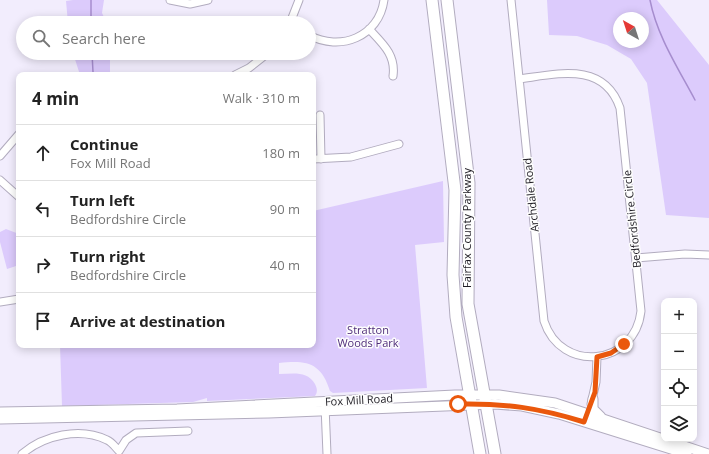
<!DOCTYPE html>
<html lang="en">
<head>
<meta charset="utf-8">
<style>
	body { margin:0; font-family:"Open Sans",sans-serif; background:#f2f2f2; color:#222 }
	.controls { position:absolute; right:12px; bottom:12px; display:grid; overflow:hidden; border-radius:8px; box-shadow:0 2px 10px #0003 }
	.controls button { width:36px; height:36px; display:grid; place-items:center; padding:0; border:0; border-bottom:1px solid #e0e0e0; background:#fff; color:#222; font:20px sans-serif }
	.compass { position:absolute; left:613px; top:12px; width:36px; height:36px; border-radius:50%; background:#fff; box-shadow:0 2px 10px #0003; rotate:321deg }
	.stop { position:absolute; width:12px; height:12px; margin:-9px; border:3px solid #ea580c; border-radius:50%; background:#fff }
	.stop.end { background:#ea580c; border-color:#fff; box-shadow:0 1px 4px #0008 }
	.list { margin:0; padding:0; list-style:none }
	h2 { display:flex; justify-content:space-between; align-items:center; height:52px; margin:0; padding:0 16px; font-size:17px }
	h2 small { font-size:13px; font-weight:400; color:#767676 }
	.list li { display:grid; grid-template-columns:26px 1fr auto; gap:12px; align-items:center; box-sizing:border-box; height:56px; padding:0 16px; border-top:1px solid #e0e0e0 }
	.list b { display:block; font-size:15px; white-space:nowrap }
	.list p { margin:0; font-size:13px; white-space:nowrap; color:#767676 }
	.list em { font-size:13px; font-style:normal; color:#767676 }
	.icon { flex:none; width:22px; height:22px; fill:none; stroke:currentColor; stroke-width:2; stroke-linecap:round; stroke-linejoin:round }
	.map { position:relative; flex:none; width:709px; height:454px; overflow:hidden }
	.search { position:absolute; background:#fff; box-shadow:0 2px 10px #0003; left:16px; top:16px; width:300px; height:44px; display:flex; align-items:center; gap:10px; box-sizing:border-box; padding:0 14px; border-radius:22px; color:#767676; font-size:15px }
	.panel { position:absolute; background:#fff; box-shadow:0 2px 10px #0003; left:16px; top:72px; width:300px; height:276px; border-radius:8px }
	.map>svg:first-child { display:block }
	.green { fill:#dccbfc; fill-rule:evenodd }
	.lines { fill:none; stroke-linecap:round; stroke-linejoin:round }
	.stream { stroke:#a68dce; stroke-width:1.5 }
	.minor-casing { stroke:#b2acbf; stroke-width:9 }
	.major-casing { stroke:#b2acbf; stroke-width:11 }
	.highway-casing { stroke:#b2acbf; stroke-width:13 }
	.minor { stroke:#fff; stroke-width:7 }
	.major { stroke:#fff; stroke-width:9 }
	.highway { stroke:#fff; stroke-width:11 }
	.route { stroke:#ea580c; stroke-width:5 }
	.labels { text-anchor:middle; stroke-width:3; stroke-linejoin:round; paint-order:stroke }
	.street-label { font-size:11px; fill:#1d1b22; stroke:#fdfdfd }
	.park-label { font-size:11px; fill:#4e2c79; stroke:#fdfdfd }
</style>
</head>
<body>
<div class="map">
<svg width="709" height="454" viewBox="0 0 709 454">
	<rect width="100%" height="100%" fill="#f2edfd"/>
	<path class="green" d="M73,0H104L102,13L107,23H68L66,1Z
		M547,0H657L709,65V218L666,215L647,83L631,59L607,45L577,36L549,35ZM619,18H643V42H619Z
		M73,53H110V74L80,75Z
		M443,181L444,242L415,245L427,388L333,393L330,391C321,362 306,360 279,363V374C292,374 307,370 315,384C317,388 318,392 315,396L207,401V398L193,402L62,406L60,345H313V211Z
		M6,229L19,234V265L7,269L0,242V232Z"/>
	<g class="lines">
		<path class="stream" d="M91,0V23
			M650,0C657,36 678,68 695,100
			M92,53L93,72"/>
		<defs>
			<path id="minor" d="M170,0L190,4L208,0
				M511,0L544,321C561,374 635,366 641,311L620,108C604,61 557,74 519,79
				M290,23L299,0
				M369,29C383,44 396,55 393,76
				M309,35C340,52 379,37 384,0
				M235,75L249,68L268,53
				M320,115L321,159
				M0,156L19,134
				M313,159L351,157L399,144
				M0,180L19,197
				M636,258L685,254L709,255
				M0,302L19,299
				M591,404L596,382L597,357
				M325,406L327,454
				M22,454C44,435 80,427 107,440C112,442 115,447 119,451L126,440L136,433L188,431"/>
			<path id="major" d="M593,399V409L601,417
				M0,412L177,409L455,395H499L555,403L708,454
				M0,419L269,413L495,404L522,406L559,414L687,454"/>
			<path id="highway" d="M432,0L455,190L453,275L456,317L480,454
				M447,0L469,183L468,304L495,454"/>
		</defs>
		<use href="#minor" class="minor-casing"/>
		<use href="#major" class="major-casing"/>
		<use href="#highway" class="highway-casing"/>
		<use href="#minor" class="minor"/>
		<use href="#major" class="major"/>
		<use href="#highway" class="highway"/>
	</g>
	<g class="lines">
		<path class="route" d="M458,404C504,403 540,408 584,422L595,392L597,357L611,353L624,344"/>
	</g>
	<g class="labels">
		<g class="street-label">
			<text transform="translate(531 195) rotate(-96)" y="4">Archdale Road</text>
			<text transform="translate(632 219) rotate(-96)" y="4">Bedfordshire Circle</text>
			<text transform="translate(467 228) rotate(-90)" y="4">Fairfax County Parkway</text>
			<text transform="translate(359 400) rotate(-3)" y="4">Fox Mill Road</text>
		</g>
		<g class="park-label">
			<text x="368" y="334">Stratton<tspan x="368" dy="13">Woods Park</tspan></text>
		</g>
	</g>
</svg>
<div class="controls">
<button>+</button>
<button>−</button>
<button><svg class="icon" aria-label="locate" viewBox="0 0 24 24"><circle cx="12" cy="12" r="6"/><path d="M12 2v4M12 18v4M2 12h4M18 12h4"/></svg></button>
<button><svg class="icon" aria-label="layers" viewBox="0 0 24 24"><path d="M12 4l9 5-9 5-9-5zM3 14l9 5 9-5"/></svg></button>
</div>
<svg class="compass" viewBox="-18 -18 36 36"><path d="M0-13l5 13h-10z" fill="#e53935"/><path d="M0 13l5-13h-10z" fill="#767676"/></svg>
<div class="stop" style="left:458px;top:404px"></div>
<div class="stop end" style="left:624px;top:344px"></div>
<div class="search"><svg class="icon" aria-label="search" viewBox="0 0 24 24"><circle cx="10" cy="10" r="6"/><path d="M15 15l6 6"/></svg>Search here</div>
<section class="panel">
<h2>4 min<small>Walk · 310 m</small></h2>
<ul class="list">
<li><svg class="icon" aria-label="ahead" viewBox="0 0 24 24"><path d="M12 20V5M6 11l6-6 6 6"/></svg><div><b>Continue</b><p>Fox Mill Road</p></div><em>180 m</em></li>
<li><svg class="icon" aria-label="left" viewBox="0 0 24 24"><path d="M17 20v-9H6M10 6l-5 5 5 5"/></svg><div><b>Turn left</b><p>Bedfordshire Circle</p></div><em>90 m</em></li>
<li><svg class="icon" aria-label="right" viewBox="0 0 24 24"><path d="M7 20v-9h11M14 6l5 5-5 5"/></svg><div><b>Turn right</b><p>Bedfordshire Circle</p></div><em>40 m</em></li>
<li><svg class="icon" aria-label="arrive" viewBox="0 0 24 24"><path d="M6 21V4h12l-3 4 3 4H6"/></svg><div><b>Arrive at destination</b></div></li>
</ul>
</section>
</div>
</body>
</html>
